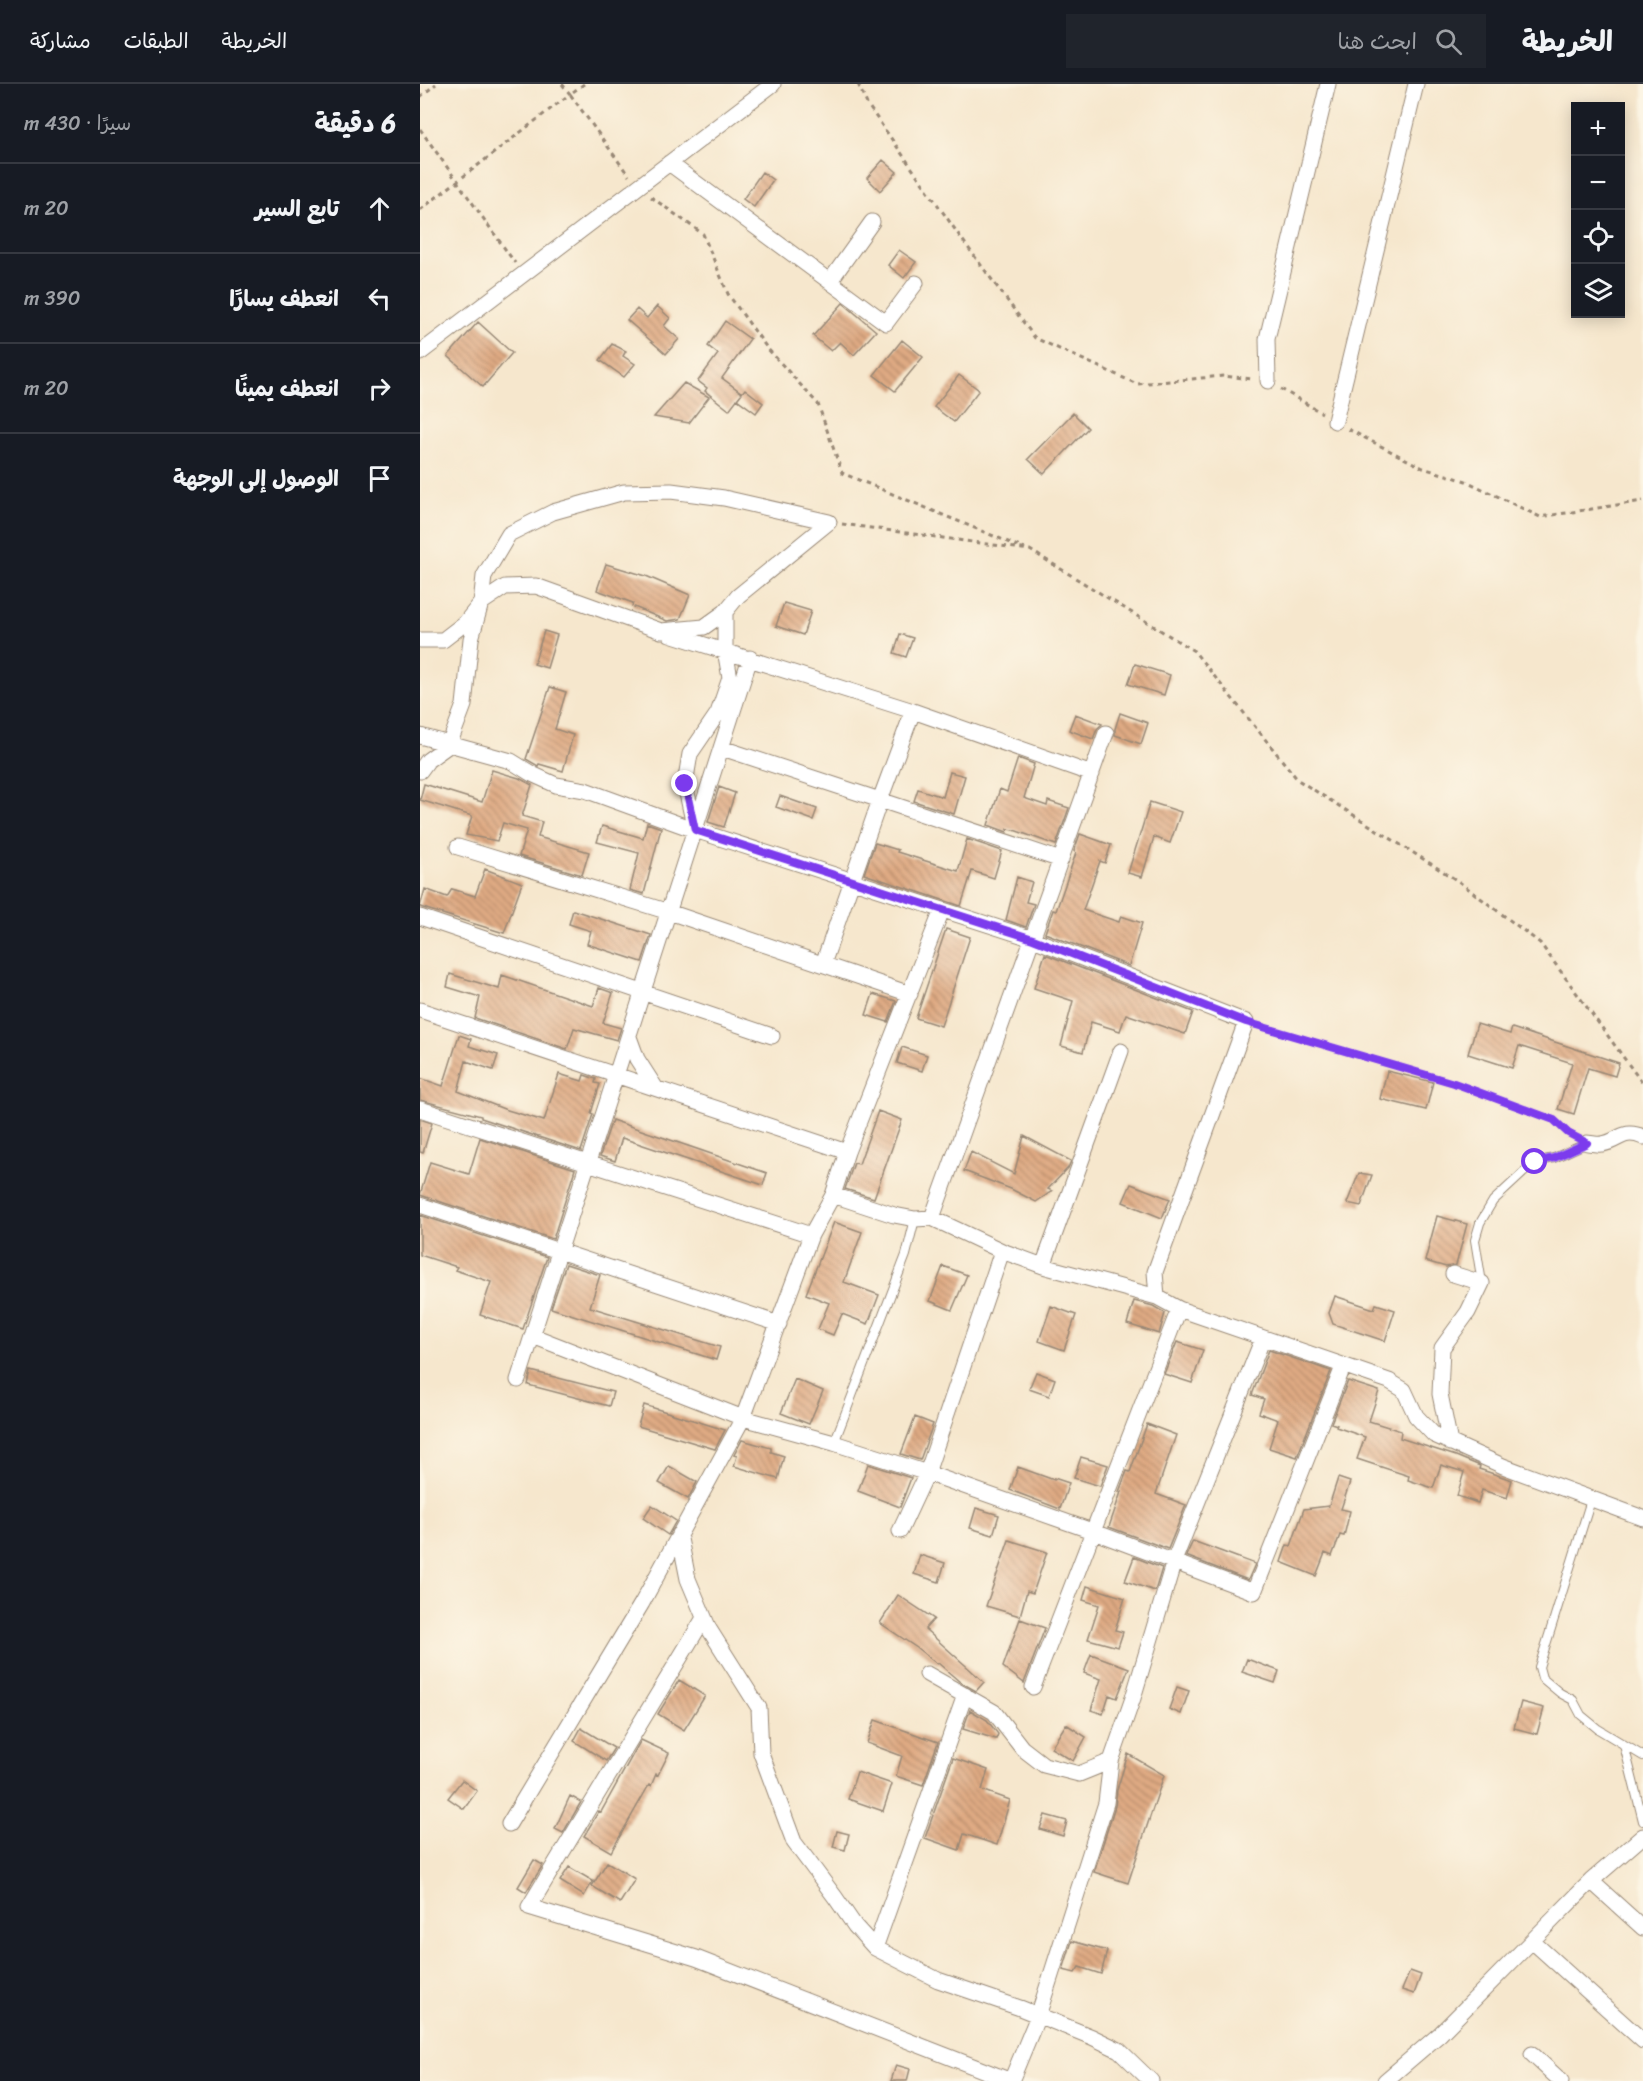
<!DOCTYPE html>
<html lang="ar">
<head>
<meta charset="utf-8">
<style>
	body { margin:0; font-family:Sriracha,"Playpen Sans Arabic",sans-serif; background:#20242c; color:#f1f3f6; direction:rtl }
	.controls { position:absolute; right:18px; top:18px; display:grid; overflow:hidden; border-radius:0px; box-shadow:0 3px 15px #0003 }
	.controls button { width:54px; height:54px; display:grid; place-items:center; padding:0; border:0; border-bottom:2px solid #363941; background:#171b24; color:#f1f3f6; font:30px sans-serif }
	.stop { position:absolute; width:18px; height:18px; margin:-14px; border:4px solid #7c3aed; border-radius:50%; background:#fff }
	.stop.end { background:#7c3aed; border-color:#fff; box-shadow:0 2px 6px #0008 }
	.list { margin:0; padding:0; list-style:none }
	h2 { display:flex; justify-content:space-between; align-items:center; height:78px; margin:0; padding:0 24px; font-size:26px }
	h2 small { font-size:20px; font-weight:400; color:#9ea1a6 }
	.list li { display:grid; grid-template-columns:39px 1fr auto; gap:18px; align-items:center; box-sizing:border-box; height:90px; padding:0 24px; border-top:2px solid #363941 }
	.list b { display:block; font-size:22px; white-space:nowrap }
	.list em { font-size:20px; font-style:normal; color:#9ea1a6 }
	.icon { flex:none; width:33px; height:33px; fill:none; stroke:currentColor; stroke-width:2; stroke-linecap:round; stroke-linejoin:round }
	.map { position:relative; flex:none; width:1223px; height:1997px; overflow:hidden; direction:ltr }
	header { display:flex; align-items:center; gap:36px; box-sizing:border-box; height:84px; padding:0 30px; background:#171b24; border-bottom:2px solid #363941 }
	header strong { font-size:28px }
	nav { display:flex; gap:33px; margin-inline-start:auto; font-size:21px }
	.search { width:420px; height:54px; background:#20242c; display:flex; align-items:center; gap:15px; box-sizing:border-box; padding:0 21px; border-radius:0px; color:#9ea1a6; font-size:22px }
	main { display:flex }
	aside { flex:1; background:#171b24 }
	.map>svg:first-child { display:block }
	.building { fill:url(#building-back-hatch) }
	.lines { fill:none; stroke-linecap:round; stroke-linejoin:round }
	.lane-casing { stroke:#988876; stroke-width:10 }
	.street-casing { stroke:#988876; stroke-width:17 }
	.path { stroke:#988876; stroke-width:3; stroke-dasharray:4.5 4.5; stroke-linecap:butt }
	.lane { stroke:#fff; stroke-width:8 }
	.street { stroke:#fff; stroke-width:15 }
	.route { stroke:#7c3aed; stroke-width:8 }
</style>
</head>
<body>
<header>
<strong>الخريطة</strong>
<div class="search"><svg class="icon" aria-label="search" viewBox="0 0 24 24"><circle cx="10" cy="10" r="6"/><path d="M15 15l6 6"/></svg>ابحث هنا</div>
<nav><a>الخريطة</a><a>الطبقات</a><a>مشاركة</a></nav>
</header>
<main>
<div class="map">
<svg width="1223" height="1997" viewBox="0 0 1223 1997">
	<defs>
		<pattern id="building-back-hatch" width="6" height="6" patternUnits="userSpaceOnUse" patternTransform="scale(1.5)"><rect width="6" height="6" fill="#dfaa83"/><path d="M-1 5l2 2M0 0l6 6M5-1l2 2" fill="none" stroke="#b68b6b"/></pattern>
	</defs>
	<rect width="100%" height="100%" fill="#fcf5e5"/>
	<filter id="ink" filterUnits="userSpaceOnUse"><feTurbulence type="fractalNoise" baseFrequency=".0167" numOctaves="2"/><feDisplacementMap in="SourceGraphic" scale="12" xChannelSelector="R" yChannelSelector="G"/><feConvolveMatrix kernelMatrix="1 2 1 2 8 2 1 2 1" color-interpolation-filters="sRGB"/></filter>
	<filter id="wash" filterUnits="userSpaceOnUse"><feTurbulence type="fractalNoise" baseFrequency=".008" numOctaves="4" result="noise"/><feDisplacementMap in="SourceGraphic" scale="24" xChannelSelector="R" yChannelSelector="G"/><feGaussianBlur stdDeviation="1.35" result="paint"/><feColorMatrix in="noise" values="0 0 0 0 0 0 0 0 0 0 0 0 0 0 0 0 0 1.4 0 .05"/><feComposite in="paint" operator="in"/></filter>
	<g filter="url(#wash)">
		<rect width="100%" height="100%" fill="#f6e7cd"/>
		<g id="blocks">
			<path class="building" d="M463,76L477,88L460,107L447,94Z
				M342,88L353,96L334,123L323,115Z
				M479,166L496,178L484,194L468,181Z
				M423,219L456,247L434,271L420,258L411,267L393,252Z
				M237,222L250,234L244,242L259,255L246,270L207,236L217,225L227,234Z
				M305,237L330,255L302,294L322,309L309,326L285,307L287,304L278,297L298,270L288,262Z
				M58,238L92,269L63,303L28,272Z
				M482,256L503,273L475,307L454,291Z
				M192,260L206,267L203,272L215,280L204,293L180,276Z
				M539,291L559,306L534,338L514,323Z
				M264,299L289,313L269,339L234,333Z
				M325,305L343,319L336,329L317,315Z
				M653,329L668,344L624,390L608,375Z
				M186,480L226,492L270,511L260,535L247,537L212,522L213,519L177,506Z
				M364,519L391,527L383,551L356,542Z
				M124,547L137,551L127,584L114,580Z
				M480,550L493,554L486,573L474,569Z
				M715,580L750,591L744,611L708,600Z
				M130,603L146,608L135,645L153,651L143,687L119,680L118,682L106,675Z
				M700,629L728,639L721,660L695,651V645Z
				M655,630L682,640L677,645L673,655L649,646Z
				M598,674L614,680L604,714L627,722L628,717L649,724L636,761L594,746L588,745L587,748L568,741L580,705L587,708Z
				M72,686L99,694L112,701L102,732L122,738L118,753L169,768L162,791L99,772L107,746L83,739L77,757L46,751L52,732L0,716L4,700L62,718Z
				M530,688L545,692L534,730L494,717L498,705L523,713Z
				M299,703L315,709L304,743L288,738Z
				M360,712L397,725L393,736L356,723Z
				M730,718L761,728L750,759L734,753L722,793L708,789Z
				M227,739L241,744L224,810L210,806L219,769L177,758L182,742L223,754Z
				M660,750L691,761L685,779L680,777L663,826L699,838L701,832L722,839L709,882L625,849L633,826L636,827L656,769L654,767Z
				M547,755L582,767L574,794L552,787L541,822L444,790L455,759L478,766L477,768L538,787Z
				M65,785L102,799L84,849L0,823L5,805L27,813L32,805L55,812Z
				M597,793L612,798L606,818L614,820L606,843L586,836Z
				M153,826L231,851L222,878L167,860L171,847L149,840Z
				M526,845L550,853L521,942L496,934Z
				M625,870L773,928L765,950L706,930L700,947L671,938L663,968L641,962L653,917L614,904Z
				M30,890L79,905L82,891L173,922L179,904L193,909L183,939L201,944L197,956L154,944L147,965L55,934L60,913L27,903Z
				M453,910L476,917L468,938L446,931Z
				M1057,940L1090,950L1092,944L1199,979L1195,992L1168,984L1154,1030L1138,1025L1152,979L1099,962L1092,984L1048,970Z
				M39,951L51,955L49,962L78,971L73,986L46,977L38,1007L84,1025L124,1037L139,990L162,997L164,991L176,995L175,999L180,1000L171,1029L173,1030L161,1067L61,1034V1032L0,1016V994L23,1002Z
				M482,963L507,971L502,987L477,979Z
				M967,987L1013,998L1006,1026L960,1015Z
				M458,1027L482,1036L454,1114L425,1105L434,1079L439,1080Z
				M0,1035L12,1039L3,1069L0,1068Z
				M192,1036L347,1089L343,1101L202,1054L195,1077L180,1072Z
				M604,1052L651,1077L648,1084L628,1105L632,1107L616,1118L591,1105L544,1087L551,1068L594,1090Z
				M60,1054L155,1085L133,1155L0,1111L10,1078L49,1090Z
				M939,1089L952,1091L941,1122L927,1119Z
				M711,1100L750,1115L742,1134L703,1118Z
				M0,1131L127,1173L103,1245L60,1231L71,1198L35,1186L37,1183L0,1171Z
				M1017,1132L1047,1140L1036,1181L1026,1183L1005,1177Z
				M414,1138L442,1148L424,1198L459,1211L448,1240L422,1230L413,1251L398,1245L409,1219L386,1210Z
				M146,1180L180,1191L170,1223L300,1263L296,1276L131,1224Z
				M523,1182L547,1191L532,1226L510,1217Z
				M915,1212L954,1225L956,1220L975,1226L965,1257L913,1240L909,1229Z
				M714,1217L733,1222L745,1229L739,1250L707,1240Z
				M631,1222L656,1231L644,1266L619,1257Z
				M757,1258L783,1266L772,1299L744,1290Z
				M849,1266L911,1287L877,1373L849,1364L858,1336L839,1329L844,1315L832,1311Z
				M111,1287L193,1308L189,1322L108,1301Z
				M616,1288L635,1295L629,1312L609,1305Z
				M375,1295L403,1307L389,1340L361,1329Z
				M928,1297L959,1307L949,1337L981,1347L980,1354L1036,1372L1060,1382L1059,1385L1092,1396L1087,1414L1062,1406L1058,1419L1037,1412L1044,1388L1021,1381L1013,1404L988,1396L989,1392L937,1375L945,1353L916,1343L917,1341L911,1339Z
				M224,1321L305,1346L295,1365L218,1342Z
				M495,1333L513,1340L500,1376L481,1370Z
				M727,1340L756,1351L736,1410L766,1421L748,1465L689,1443L701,1408H699L707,1387L710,1388Z
				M322,1356L351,1364V1368L364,1372L358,1395L314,1382L317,1372L314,1371Z
				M661,1373L688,1381L680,1402L654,1394Z
				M448,1380L491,1394L480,1423L438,1407Z
				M249,1382L277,1398L268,1415L239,1399Z
				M598,1383L634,1396V1394L649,1399L640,1425L590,1406Z
				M918,1394L930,1398L921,1425L930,1427L924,1452L920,1451L912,1472L905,1469L896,1492L861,1478L867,1461L871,1462L884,1425L909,1422Z
				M232,1421L256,1437L248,1451L223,1434Z
				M556,1424L579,1431L573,1451L550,1444Z
				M589,1456L627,1468L613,1509L607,1507L600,1532L566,1522Z
				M773,1457L835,1480L828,1496L766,1472Z
				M500,1471L525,1479L519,1498L494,1490Z
				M714,1473L742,1484L735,1507L705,1497Z
				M667,1502L705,1514L695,1546L703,1548L698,1563L668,1555L679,1521L663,1516Z
				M478,1511L514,1535L505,1545L564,1598L556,1607L540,1598L518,1579L517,1580L497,1564L460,1539Z
				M600,1535L625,1544L604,1599L583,1583Z
				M671,1570L709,1584L697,1614L689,1611L683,1630L671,1626L681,1595L664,1589Z
				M827,1575L859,1587L855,1599L822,1588Z
				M259,1596L285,1612L264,1646L238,1630Z
				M757,1603L769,1607L761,1630L749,1625Z
				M1101,1618L1124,1624L1117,1650L1094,1644Z
				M550,1626L567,1636L578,1650L576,1655L543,1645Z
				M455,1636L518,1658L503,1701L476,1692L482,1672L447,1659Z
				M646,1640L666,1653L653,1677L631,1664Z
				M161,1644L194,1664L186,1677L154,1657Z
				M221,1656L249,1669L238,1691L236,1690L231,1702L229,1701L191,1768L164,1752L179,1727L181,1728Z
				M708,1670L744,1691L708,1799L674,1788L695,1722L697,1706Z
				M533,1674L568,1686L562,1706L590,1716L577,1761L544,1750L539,1766L505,1754Z
				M437,1688L472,1700L463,1727L428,1715Z
				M42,1696L57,1707L44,1725L28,1714Z
				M150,1712L161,1718L143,1749L135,1745Z
				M625,1731L647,1737L643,1752L620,1745Z
				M417,1747L429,1750L425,1766L413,1763Z
				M114,1776L123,1781L106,1808L98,1803Z
				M187,1778L215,1795L200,1819L172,1802Z
				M149,1783L173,1797L164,1812L140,1797Z
				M652,1857L687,1867L681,1890L659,1883L655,1889L643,1886Z
				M990,1887L1001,1891L994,1910L982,1906Z
				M476,1981L490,1985L487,1997H471Z"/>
		</g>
	</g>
	<g filter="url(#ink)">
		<use href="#blocks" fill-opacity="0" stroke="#988876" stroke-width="1.5"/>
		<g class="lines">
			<defs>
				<path id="lane" d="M1062,1199L1055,1156L1060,1139L1073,1117L1115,1078L1134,1074L1167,1059
					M414,1359L486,1171L495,1135
					M1171,1416L1119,1583L1122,1594L1140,1609L1153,1616L1161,1631L1178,1645L1223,1672
					M1204,1661L1223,1737"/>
				<path id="street" d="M249,79L466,239L496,199
					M410,197L452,138
					M0,269L353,0
					M848,297L847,255L908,0
					M915,337L996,0
					M250,550L493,627L672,690
					M0,556H23L45,539L61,519L85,503L116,502L241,547L284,543L305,528L318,512L409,438L304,414L251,407L204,408L133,428L89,450L64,492L61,519L51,555L44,621L29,661L8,676L0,687
					M0,652L91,677L112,690L136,701L165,706L275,746L613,855L826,938L735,1188L737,1213
					M302,664L460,716L493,627
					M275,746L265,700L270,670L298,629L310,594L305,566V528
					M38,763L249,828L490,910
					M0,833L352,952
					M403,880L460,716L641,776
					M0,926L427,1068
					M209,953L217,975L235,1003
					M0,1025L391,1151
					M1167,1059C1171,1059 1178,1061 1182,1060C1199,1058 1202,1044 1223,1053
					M413,1111L474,1131L495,1135L512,1134L582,1167L623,1182L737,1213L759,1225L969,1297L984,1306L996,1332L1014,1351L1083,1382L1223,1434
					M0,1121L359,1240
					M512,1134L686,649
					M623,1182L701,967
					M113,1252L323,1334L414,1359L507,1389L672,1447L834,1508L923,1283
					M98,1296L330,574
					M1030,1359L1020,1310L1022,1264L1048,1228L1062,1199L1033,1190
					M480,1447L507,1389L582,1167
					M259,1450L268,1495L289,1545L339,1624L341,1669L374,1758L415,1813L435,1842L455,1864L518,1896L600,1924L672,1953L699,1966L731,1997
					M284,1534L109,1823L276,1874L591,1997
					M507,1590L574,1628L602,1664L624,1681L659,1690L691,1677
					M613,1603L759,1225
					M89,1740L222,1519L323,1334L391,1151L413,1111L427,1068L522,826
					M1171,1797L1223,1844
					M1112,1857L1223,1957
					M455,1864L545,1611
					M1112,1970L1141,1997
					M591,1997L618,1932L686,1719L691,1677L713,1614L754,1477L843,1254
					M965,1997L1020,1950L1171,1797L1223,1752"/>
			</defs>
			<use href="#lane" class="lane-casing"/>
			<use href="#street" class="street-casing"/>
			<path class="path" d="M164,0L150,10L209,92
				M438,0L447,20L541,154L615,254L717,300L803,292L833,295
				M0,13L16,0
				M0,45L95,179
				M231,113L283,150L308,210L347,264L398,320L422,389L605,465
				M0,126L150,10L142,0
				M861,305L902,329
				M928,345L1003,384L1046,397L1120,433L1223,417
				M422,440L610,466L774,567L878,696L1038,797L1120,859L1223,1000
				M840,942L1034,999L1134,1036L1148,1049L1155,1052"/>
			<use href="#lane" class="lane"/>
			<use href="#street" class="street"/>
		</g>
	</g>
	<g class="lines" filter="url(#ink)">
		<path class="route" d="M265,700L275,746L613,855L826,938L1034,999L1134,1036L1148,1049L1167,1059L1134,1074L1115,1078"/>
	</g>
</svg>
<div class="controls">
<button>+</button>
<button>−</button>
<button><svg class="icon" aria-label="locate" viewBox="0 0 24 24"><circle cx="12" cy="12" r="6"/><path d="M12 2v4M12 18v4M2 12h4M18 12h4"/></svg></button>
<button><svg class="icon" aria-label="layers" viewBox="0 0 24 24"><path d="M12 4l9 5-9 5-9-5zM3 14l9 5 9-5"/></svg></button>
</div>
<div class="stop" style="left:1115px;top:1078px"></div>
<div class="stop end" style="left:265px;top:700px"></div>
</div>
<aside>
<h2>6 دقيقة<small>سيرًا · 430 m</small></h2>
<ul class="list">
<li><svg class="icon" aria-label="ahead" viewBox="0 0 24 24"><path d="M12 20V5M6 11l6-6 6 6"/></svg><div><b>تابع السير</b></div><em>20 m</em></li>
<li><svg class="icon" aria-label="left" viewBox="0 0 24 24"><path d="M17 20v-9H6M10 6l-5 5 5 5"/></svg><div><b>انعطف يسارًا</b></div><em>390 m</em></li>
<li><svg class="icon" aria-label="right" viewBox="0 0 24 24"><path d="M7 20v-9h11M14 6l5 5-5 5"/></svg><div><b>انعطف يمينًا</b></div><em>20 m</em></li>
<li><svg class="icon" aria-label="arrive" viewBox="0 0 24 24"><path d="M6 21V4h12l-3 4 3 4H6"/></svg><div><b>الوصول إلى الوجهة</b></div></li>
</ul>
</aside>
</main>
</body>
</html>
